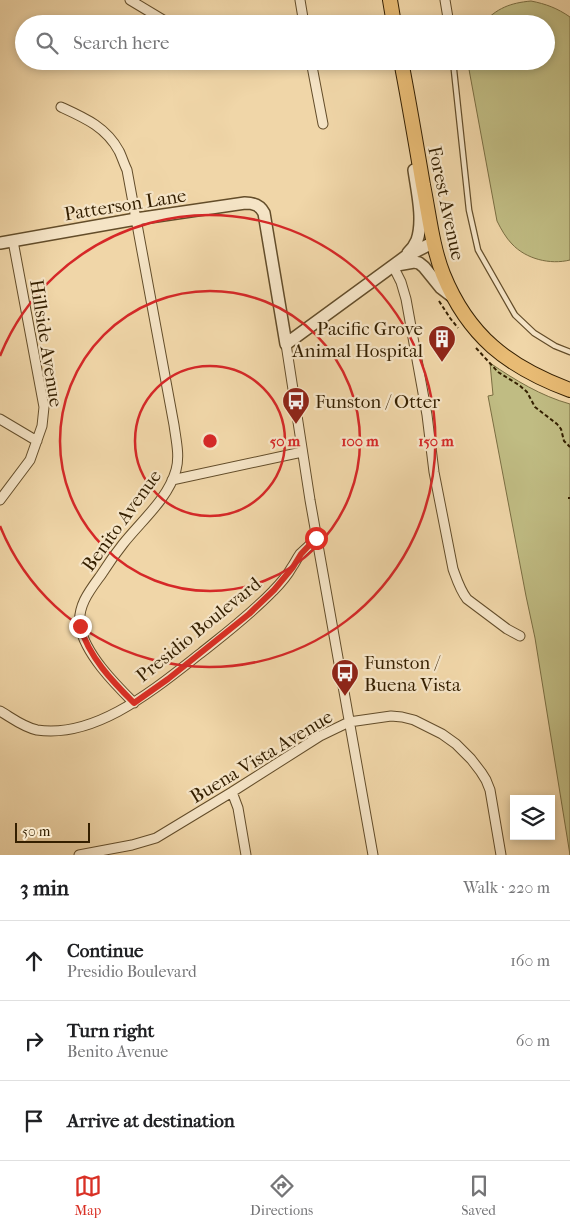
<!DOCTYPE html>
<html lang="en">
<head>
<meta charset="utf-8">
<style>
	body { margin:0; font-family:"IM FELL French Canon",serif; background:#f2f2f2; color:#202124 }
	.controls { position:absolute; right:15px; bottom:15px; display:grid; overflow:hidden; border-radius:0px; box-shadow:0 2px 8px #0003 }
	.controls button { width:45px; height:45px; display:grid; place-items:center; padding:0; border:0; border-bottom:1px solid #e0e0e0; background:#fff; color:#202124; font:25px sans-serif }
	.scale { position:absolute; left:15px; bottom:12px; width:75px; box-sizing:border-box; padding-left:5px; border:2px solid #341f00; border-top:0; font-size:14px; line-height:18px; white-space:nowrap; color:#341f00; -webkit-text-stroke:4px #f5e4c6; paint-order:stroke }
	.stop { position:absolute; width:15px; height:15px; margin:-11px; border:4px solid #d93025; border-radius:50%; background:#fff }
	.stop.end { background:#d93025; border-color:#fff; box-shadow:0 1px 5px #0008 }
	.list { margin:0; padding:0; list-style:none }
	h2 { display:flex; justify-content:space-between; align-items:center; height:65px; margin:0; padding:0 20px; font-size:21px }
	h2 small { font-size:16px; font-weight:400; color:#757577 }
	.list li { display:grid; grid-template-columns:32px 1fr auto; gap:15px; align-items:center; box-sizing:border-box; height:80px; padding:0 20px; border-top:1px solid #e0e0e0 }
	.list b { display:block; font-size:19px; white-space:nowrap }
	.list p { margin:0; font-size:16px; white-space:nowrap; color:#757577 }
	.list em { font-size:16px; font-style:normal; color:#757577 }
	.icon { flex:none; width:28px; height:28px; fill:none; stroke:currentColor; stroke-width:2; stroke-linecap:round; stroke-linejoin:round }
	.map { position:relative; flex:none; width:570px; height:855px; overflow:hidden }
	.search { position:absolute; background:#fff; box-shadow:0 2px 8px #0003; left:15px; right:15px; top:15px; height:55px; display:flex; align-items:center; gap:12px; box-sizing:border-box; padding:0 18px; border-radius:28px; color:#757577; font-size:19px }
	.sheet { height:305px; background:#fff }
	nav { display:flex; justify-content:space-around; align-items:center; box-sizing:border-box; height:70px; border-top:1px solid #e0e0e0; background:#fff; font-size:14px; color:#757577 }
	nav a { display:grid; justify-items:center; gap:2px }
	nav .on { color:#d93025 }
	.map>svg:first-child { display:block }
	.green { fill:#c0bc83; stroke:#7a6e42 }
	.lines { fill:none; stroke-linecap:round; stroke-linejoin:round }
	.service-casing { stroke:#634d2a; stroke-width:7 }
	.minor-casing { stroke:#634d2a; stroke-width:11 }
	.tertiary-casing { stroke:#634d2a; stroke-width:14 }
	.primary-casing { stroke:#341f00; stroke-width:16 }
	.path { stroke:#341f00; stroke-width:2; stroke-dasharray:4 2.5; stroke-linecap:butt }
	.service { stroke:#f5e4c6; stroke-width:4.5 }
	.minor { stroke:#f5e4c6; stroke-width:9 }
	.tertiary { stroke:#f5e4c6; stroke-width:11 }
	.primary { stroke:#e8bb74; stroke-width:14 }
	.route { stroke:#d93025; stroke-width:6 }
	.ring { fill:none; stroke:#d62828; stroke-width:2.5 }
	.labels { text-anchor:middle; stroke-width:4.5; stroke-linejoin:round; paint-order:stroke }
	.street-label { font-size:19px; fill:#341f00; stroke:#f5e4c6 }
	.poi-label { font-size:19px; fill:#341f00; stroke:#f5e4c6; text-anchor:start }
	.centre { fill:#d62828; stroke:#f5e4c6; stroke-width:2.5 }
	.ring-label { font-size:15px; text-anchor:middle; font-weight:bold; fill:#d62828; stroke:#f5e4c6; stroke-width:4.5; stroke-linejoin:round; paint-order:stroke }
</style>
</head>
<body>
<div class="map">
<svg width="570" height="855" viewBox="0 0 570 855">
	<rect width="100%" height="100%" fill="#f0d6a8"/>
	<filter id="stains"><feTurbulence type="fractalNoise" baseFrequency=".004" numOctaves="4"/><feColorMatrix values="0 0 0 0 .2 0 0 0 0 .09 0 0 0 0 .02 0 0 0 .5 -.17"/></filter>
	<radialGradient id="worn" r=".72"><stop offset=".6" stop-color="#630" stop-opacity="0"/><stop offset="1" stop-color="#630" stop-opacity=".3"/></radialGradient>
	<path class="green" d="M531,1C546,4 557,8 570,17V260C550,265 526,259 512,244C506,238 501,229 497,221L468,64V61H546V24H482C497,8 510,3 531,1Z
		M490,363C515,380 541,396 570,404V855L535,638L526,596L488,396L493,395Z"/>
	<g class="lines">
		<defs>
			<path id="service" d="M453,61L469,210L478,250L515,315L534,333L555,346L570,352"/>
			<path id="minor" d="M130,0L170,24
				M300,0L304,24
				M445,0L449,24
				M245,61L271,64L295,61
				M311,61L323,124
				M61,107C85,118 106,127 119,151C122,157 124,164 127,170L174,425C176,440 180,456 176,470C168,499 141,521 123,544C115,554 108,564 101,575C90,590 77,606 80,626C85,654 115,684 134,703
				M393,266L401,282L406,299L427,415L434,472L453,569C457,580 460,590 467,599L507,629L520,636
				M286,344L310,500L373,855
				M0,419L37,441
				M172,480L302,452
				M0,500L30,460L42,426L44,407L13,241
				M0,711C12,718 23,727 37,730C97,739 157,687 201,653C226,633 251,614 273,591C280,584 287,576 292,567C295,563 297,558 300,554C305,549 311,544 317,538
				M232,792L238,808L246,855
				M79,855L132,845L156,838L232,792L320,736L349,722L391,716L402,717L414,720L442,734L456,744L471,759L481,772L486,780L490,790L501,855"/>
			<path id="tertiary" d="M0,243L136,219L245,203C254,203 260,205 264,213L286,344L405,257L434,242
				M408,253C412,249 415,245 417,240C424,220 417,191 414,170
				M397,265L414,262L419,263L424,267L441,288L454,298"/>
			<path id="primary" d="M390,0L394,24
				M401,61C409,102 416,144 423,185C429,214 432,246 443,274C468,336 508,367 570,390"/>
		</defs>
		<use href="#service" class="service-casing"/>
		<use href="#minor" class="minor-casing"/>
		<use href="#tertiary" class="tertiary-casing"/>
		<use href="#primary" class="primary-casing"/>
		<path class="path" d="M439,301L450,318L458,328
			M476,348L498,372L519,385L527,392L535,407L557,424L561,429L564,441L570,447
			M568,498H570"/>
		<use href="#service" class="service"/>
		<use href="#minor" class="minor"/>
		<use href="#tertiary" class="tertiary"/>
		<use href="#primary" class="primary"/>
	</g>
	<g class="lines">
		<path class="route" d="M80,626C89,657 112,681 134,703L168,679L249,614L274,590L293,567L301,554L316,538"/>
	</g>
	<g class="ring">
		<circle cx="210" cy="441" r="75"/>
		<circle cx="210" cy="441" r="150"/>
		<path d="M0 356A226 226 0 1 1 0 526"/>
	</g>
	<defs>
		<symbol id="building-pin" viewBox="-11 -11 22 30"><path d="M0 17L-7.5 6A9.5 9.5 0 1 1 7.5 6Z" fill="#8f2418" stroke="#f5e4c6"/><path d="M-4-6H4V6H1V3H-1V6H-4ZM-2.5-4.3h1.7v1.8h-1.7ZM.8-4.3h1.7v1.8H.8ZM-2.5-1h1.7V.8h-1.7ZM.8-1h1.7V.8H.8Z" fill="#fff"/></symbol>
		<symbol id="bus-pin" viewBox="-11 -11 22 30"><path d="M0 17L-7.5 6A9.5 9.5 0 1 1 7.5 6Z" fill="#8f2418" stroke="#f5e4c6"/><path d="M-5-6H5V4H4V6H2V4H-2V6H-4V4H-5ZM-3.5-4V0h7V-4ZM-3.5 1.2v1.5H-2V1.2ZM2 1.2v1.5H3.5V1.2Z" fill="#fff"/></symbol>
	</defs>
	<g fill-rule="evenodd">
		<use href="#building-pin" x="426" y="323" width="32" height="43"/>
		<use href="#bus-pin" x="280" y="385" width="32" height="43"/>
		<use href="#bus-pin" x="329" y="657" width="32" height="43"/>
	</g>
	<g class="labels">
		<g class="street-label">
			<text transform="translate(447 203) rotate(78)" y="7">Forest Avenue</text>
			<text transform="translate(125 204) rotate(-9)" y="7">Patterson Lane</text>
			<text transform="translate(47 343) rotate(81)" y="7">Hillside Avenue</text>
			<text transform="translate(121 520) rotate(-54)" y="7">Benito Avenue</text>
			<text transform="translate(198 629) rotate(-39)" y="7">Presidio Boulevard</text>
			<text transform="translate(261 756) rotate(-31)" y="7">Buena Vista Avenue</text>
		</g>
		<g class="poi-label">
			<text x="423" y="335" text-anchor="end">Pacific Grove<tspan x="423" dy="22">Animal Hospital</tspan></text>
			<text x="315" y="408">Funston / Otter</text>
			<text x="364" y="669">Funston /<tspan x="364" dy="22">Buena Vista</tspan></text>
		</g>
	</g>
	<circle cx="210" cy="441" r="8" class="centre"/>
	<g class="ring-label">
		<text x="285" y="446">50 m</text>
		<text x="360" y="446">100 m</text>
		<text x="436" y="446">150 m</text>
	</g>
	<rect width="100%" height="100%" filter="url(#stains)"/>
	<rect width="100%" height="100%" fill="url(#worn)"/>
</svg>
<div class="controls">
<button><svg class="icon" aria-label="layers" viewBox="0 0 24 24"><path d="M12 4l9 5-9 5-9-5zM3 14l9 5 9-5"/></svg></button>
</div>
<div class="scale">50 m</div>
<div class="stop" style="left:316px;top:538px"></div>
<div class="stop end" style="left:80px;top:626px"></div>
<div class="search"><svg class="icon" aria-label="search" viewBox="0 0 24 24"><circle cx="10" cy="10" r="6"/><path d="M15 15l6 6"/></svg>Search here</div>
</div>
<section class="sheet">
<h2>3 min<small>Walk · 220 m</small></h2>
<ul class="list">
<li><svg class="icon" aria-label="ahead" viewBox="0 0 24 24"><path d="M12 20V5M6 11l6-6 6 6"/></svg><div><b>Continue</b><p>Presidio Boulevard</p></div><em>160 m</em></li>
<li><svg class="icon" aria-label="right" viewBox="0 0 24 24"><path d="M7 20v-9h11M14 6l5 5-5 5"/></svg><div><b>Turn right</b><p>Benito Avenue</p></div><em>60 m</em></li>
<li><svg class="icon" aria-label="arrive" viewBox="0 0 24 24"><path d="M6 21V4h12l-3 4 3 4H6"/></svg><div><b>Arrive at destination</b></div></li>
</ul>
</section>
<nav>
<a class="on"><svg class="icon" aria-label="map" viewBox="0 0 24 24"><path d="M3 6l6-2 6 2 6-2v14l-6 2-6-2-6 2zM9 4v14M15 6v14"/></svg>Map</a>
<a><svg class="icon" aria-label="directions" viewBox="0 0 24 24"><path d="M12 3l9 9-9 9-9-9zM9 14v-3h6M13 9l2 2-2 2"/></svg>Directions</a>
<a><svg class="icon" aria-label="saved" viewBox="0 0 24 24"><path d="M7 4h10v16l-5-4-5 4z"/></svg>Saved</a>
</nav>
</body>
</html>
